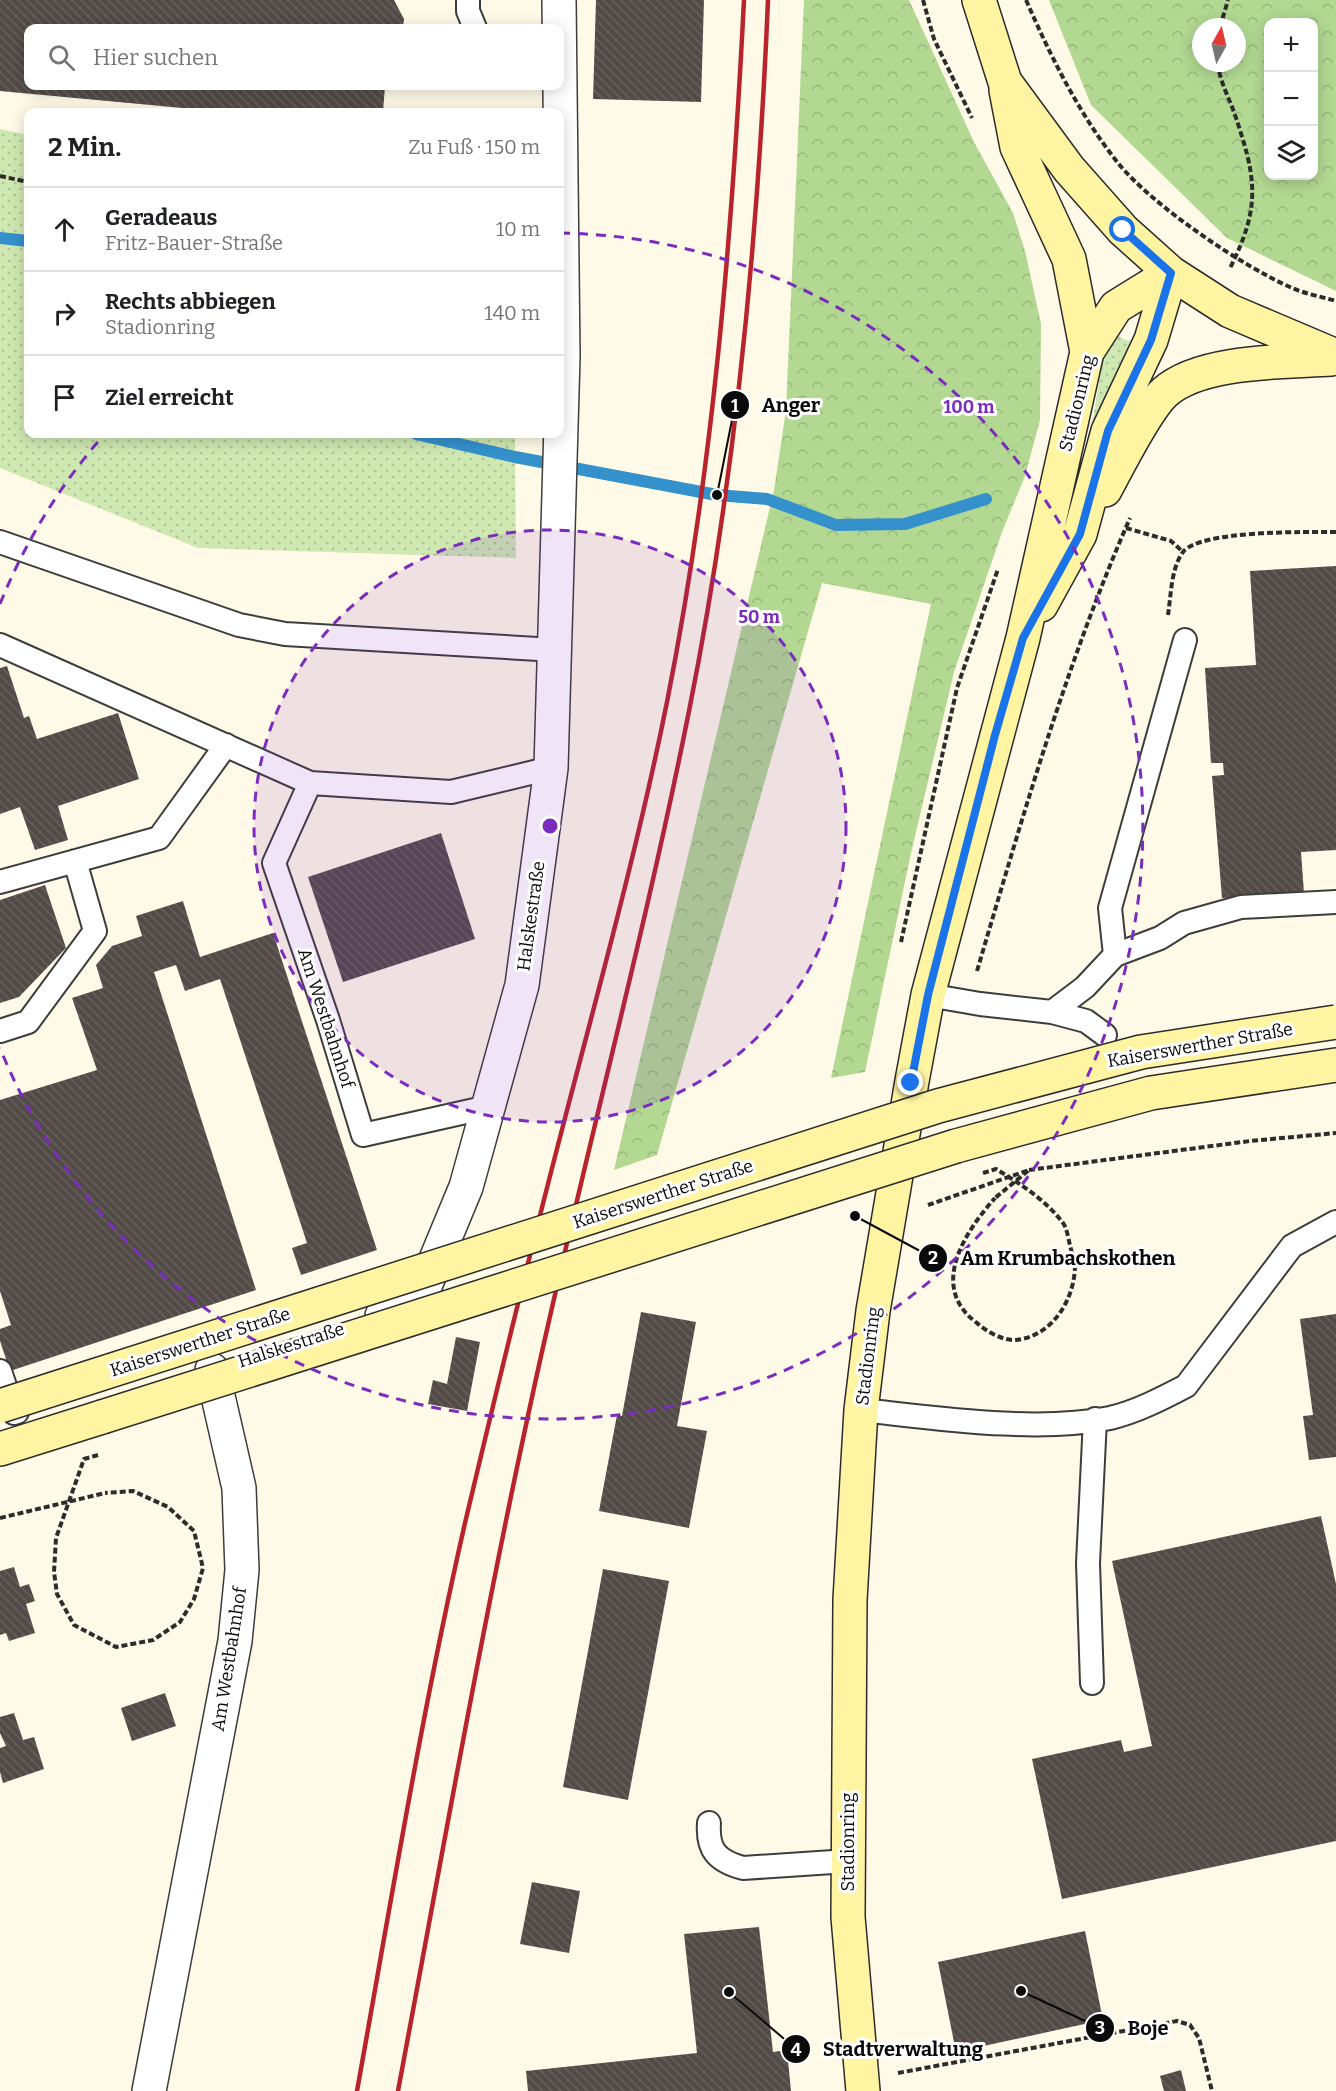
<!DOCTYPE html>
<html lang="de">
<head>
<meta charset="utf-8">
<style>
	body { margin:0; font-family:Bitter,serif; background:#f2f2f2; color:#202124 }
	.controls { position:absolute; right:18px; top:18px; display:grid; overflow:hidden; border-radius:12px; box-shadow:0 3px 15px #0003 }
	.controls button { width:54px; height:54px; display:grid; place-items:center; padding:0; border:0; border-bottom:2px solid #e0e0e0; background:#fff; color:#202124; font:30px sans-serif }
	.compass { position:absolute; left:1192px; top:18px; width:54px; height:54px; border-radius:50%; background:#fff; box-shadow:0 3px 15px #0003; rotate:8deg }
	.stop { position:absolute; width:18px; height:18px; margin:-14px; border:4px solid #1a73e8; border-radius:50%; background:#fff }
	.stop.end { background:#1a73e8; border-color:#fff; box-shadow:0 2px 6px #0008 }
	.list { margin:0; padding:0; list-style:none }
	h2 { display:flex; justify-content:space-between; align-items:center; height:78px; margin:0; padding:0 24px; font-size:26px }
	h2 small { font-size:20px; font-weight:400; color:#757577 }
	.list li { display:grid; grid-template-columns:39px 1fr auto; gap:18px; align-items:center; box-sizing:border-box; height:84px; padding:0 24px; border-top:2px solid #e0e0e0 }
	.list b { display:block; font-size:22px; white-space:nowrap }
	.list p { margin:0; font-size:20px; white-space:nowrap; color:#757577 }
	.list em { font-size:20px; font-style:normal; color:#757577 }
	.icon { flex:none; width:33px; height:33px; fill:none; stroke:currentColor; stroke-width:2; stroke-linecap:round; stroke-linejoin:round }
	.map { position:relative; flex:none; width:1336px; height:2091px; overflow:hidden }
	.search { position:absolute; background:#fff; box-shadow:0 3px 15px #0003; left:24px; top:24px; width:540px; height:66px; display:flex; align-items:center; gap:15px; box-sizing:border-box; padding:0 21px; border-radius:12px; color:#757577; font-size:22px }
	.panel { position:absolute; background:#fff; box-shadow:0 3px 15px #0003; left:24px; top:108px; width:540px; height:330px; border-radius:12px }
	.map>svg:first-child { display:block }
	.grass { fill:url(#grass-dots) }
	.forest { fill:url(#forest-crowns); fill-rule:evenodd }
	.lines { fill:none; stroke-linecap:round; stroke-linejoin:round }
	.stream { stroke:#3491cc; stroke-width:12 }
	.building { fill:url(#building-back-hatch) }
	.service-casing { stroke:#3d3d3d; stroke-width:26 }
	.minor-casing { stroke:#3d3d3d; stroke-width:36 }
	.secondary-casing { stroke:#2c2c2c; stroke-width:36 }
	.path { stroke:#2c2c2c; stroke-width:4; stroke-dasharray:6 3; stroke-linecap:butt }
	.service { stroke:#fff; stroke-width:22 }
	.minor { stroke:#fff; stroke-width:33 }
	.secondary { stroke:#fff4a2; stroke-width:33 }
	.rail { stroke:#b9242c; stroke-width:4.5 }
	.secondary-bridge-casing { stroke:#2c2c2c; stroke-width:36; stroke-linecap:butt }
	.path-bridge { stroke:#2c2c2c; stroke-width:4; stroke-dasharray:6 3; stroke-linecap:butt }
	.secondary-bridge { stroke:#fff4a2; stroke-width:33 }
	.route { stroke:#1a73e8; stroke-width:8 }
	.ring { fill:none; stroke:#7b2cbf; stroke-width:3; stroke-dasharray:10 8 }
	.labels { text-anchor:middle; stroke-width:6; stroke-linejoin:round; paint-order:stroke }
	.street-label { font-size:18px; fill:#0a0a0a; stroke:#fff }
	.centre { fill:#7b2cbf; stroke:#fff; stroke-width:3 }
	.ring-label { font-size:18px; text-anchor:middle; font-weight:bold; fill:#7b2cbf; stroke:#fff; stroke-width:6; stroke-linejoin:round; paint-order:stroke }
	.leader { fill:none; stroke:#0a0a0a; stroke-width:2 }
	.callout-dot { fill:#0a0a0a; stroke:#fff; stroke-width:2 }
	.mark-label { font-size:18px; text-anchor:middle; font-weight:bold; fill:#fff }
	.callout-label { font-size:20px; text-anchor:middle; font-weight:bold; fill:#0a0a0a; stroke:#fff; stroke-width:6; stroke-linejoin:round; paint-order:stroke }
</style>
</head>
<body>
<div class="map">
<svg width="1336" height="2091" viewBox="0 0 1336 2091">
	<defs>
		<pattern id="grass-dots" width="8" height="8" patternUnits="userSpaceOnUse" patternTransform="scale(1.5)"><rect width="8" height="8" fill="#cfe8b2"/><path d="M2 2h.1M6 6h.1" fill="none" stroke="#b0c698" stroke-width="1.8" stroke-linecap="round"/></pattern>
		<pattern id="forest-crowns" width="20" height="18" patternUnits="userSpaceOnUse" patternTransform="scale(1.5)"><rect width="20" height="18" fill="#b2d892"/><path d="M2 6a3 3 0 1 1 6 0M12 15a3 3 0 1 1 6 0" fill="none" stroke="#98b87d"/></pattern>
		<pattern id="building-back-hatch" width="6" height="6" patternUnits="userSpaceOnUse" patternTransform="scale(1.5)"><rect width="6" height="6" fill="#524b47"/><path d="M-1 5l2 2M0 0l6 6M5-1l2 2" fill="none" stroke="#66605d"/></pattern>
	</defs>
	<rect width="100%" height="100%" fill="#fffae7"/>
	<path class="grass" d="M0,129L28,135V434H515L516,558L198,548L0,468Z
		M1115,332L1123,339L1134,342L1090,435L1103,360Z"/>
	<path class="forest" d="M804,0H909L974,142L1013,213L1025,251L1041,324L1040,420L1025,476L1002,532L954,672L911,853L865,1072L831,1078L931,604L822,583L657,1155L614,1170L774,490L786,410Z
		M1049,0H1336V291L1227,238L1091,105ZM1268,22H1314V176H1268ZM1201,27H1237V63H1201Z"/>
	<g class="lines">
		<path class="stream" d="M0,238L28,241
			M416,434L515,457L717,495L767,499L836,525L905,524L986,499"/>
	</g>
	<path class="building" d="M0,0H394L404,19L403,28H28V86H385L383,112H204V110L0,91Z
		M596,0H704L701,102L593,99Z
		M1336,566V850L1301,852L1304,893L1222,898L1212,776L1224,775L1223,763H1211L1205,668L1256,665L1250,571Z
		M7,666L24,718L29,716L37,739L118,713L139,779L58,806L68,840L35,850L20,807L0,814V668Z
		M441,833L475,939L343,982L308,877Z
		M45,885L66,948L19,997L0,1003V900Z
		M183,901L200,957L273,933L377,1250L301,1275L292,1248L307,1243L220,979L185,991L176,965L154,972L256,1290L10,1371L0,1341V1329L11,1325L0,1291V1100L97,1070L72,998L103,988L96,965L112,946L142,936L136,916Z
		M641,1312L696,1322L677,1426L707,1431L689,1528L599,1511L617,1415L622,1416Z
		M1336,1314V1457L1309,1460L1303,1416L1313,1415L1300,1319Z
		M456,1337L480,1342L467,1411L428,1404L433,1380L447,1384Z
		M1321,1516L1336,1584V1841L1062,1899L1032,1759L1121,1740L1124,1752L1152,1746L1112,1561Z
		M14,1567L20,1587L29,1584L35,1601L26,1604L35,1633L9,1641L6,1633L0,1635V1571Z
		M603,1569L669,1581L628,1800L563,1787Z
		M165,1693L176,1726L132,1741L121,1708Z
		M14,1713L23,1740L34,1737L44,1769L3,1783L0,1772V1748L6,1746L0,1733V1717Z
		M532,1882L580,1891L569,1953L520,1944Z
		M759,1927L773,2052L787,2050L791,2091H528L526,2071L697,2053L684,1934Z
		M1085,1931L1103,2020L956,2052L938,1962Z
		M1181,2070L1186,2091H1164L1160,2076Z"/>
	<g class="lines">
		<defs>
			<path id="service" d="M468,0V11L475,28
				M0,542L239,625L285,634L555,650
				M0,645L310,783L451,792L551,768
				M310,783L274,863L328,1020L363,1135L488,1107
				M0,882L159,838L226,745
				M1115,955L1110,908L1185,640
				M928,995L980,1004L1052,1012L1085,987L1115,955L1160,938L1184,923L1241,907L1336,902
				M1052,1012L1086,1021L1105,1035
				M0,1031L28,1022L95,931L75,861
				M0,1371L14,1413L17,1412
				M861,1410C936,1418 1036,1433 1110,1418C1136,1412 1163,1398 1186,1386L1292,1246L1336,1222
				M1092,1683L1088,1563L1095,1419
				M709,1823C707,1850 717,1861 743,1868L848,1861"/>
			<path id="minor" d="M382,1316L417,1305L466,1187L522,985L551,768L563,357L559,0
				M149,2091L235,1641L242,1570L239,1488L212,1370"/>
			<path id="secondary" d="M979,0L1005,82L1069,169L1123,230L1171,273L1230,311L1336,356
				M1006,90L1017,147L1069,259L1087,352
				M1105,490C1118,466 1146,409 1165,392C1201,360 1285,362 1331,359
				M1041,605L1080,534L1108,431L1151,340L1171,273
				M956,1146L1151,1093L1336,1065
				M0,1449L102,1417
				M863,2091L848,1917L850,1600L861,1410L873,1311L912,1081L928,995L1023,638L1087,352L1116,307L1171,273"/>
		</defs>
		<use href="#service" class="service-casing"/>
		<use href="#minor" class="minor-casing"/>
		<use href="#secondary" class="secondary-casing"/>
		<path class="path" d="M923,0L934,39L972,118
			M1026,0C1051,57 1079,114 1118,163C1153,206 1242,266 1292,288C1306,294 1322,297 1336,301
			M1220,27L1228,0
			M1218,63C1219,79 1228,96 1234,112C1256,177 1262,205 1230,268
			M0,176L28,182
			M1126,528L1171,541L1183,552
			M1168,615C1171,596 1171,568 1183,552C1200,530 1307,532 1336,532
			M901,942L957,688L998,569
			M977,971C1022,819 1066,664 1130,518
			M1029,1170L1250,1141L1336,1133
			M928,1205L1029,1170L995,1198
			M0,1518L105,1493
			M898,2073L1177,2021L1190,2025L1199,2038L1212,2091"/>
		<use href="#service" class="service"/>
		<use href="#minor" class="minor"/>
		<use href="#secondary" class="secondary"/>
		<path class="rail" d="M357,2091C391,1902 422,1711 465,1523C497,1388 530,1252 565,1118C601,980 639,842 667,702C713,470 732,236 744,0
			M398,2091C442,1856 483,1621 534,1388C583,1162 644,938 689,711C736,477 758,238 768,0"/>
		<defs>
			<path id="secondary-bridge" d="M0,1406L938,1106L1141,1052L1336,1022
				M102,1417L956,1146"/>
		</defs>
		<use href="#secondary-bridge" class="secondary-bridge-casing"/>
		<path class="path-bridge" d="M983,1173L996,1169C1019,1183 1046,1200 1063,1223C1067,1228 1068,1238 1070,1245C1071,1251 1075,1260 1075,1267C1074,1301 1051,1338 1014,1340C1001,1340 986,1331 977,1323C928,1287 965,1232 995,1198
			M98,1455L84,1459L56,1538L54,1572L57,1594L74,1625L116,1647L153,1640L180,1622L194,1599L203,1568L194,1531L168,1507L133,1491L105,1493"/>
		<use href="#secondary-bridge" class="secondary-bridge"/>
	</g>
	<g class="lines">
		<path class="route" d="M911,1083L928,995L995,735L1023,638L1080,534L1108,431L1151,340L1171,273L1123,230"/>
	</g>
	<circle cx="550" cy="826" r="296" fill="#7b2cbf" fill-opacity=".12"/>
	<g class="ring">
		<circle cx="550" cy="826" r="296"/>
		<path d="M0 604A593 593 0 0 1 102 437M560 233A593 593 0 1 1 0 1048"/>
	</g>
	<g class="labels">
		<g class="street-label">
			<text transform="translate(1077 403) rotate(-76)" y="6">Stadionring</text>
			<text transform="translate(531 916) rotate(-82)" y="6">Halskestraße</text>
			<text transform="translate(326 1018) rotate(72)" y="6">Am Westbahnhof</text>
			<text transform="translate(1200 1045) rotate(-10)" y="6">Kaiserswerther Straße</text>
			<text transform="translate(663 1194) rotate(-18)" y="6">Kaiserswerther Straße</text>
			<text transform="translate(200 1342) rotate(-18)" y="6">Kaiserswerther Straße</text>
			<text transform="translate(291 1345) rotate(-18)" y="6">Halskestraße</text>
			<text transform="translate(868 1356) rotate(-83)" y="6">Stadionring</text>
			<text transform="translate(229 1659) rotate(-81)" y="6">Am Westbahnhof</text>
			<text transform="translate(848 1842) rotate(-90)" y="6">Stadionring</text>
		</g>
	</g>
	<circle cx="550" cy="826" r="9" class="centre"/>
	<g class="ring-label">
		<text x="969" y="413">100 m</text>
		<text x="759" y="623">50 m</text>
	</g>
	<path class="leader" d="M717 495L735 405M855 1216L933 1258M1021 1991L1100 2028M729 1992L796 2049"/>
	<g class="callout-dot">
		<circle cx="717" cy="495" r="6"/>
		<circle cx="855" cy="1216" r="6"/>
		<circle cx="1021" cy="1991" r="6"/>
		<circle cx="729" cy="1992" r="6"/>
		<circle cx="735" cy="405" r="15"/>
		<circle cx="933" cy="1258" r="15"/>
		<circle cx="1100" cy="2028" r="15"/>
		<circle cx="796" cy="2049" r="15"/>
	</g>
	<g class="mark-label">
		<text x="735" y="412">1</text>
		<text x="933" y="1264">2</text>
		<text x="1100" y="2034">3</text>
		<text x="796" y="2056">4</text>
	</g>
	<g class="callout-label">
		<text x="791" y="412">Anger</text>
		<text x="1068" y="1265">Am Krumbachskothen</text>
		<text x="1148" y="2035">Boje</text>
		<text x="903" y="2056">Stadtverwaltung</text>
	</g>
</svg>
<div class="controls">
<button>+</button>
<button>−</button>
<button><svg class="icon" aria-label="layers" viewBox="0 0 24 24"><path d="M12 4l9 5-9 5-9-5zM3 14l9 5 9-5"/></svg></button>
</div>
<svg class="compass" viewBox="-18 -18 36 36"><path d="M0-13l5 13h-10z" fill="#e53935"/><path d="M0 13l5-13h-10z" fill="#757577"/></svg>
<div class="stop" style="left:1123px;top:230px"></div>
<div class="stop end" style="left:911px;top:1083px"></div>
<div class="search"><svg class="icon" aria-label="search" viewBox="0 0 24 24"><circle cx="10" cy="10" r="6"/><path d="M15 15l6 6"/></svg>Hier suchen</div>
<section class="panel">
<h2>2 Min.<small>Zu Fuß · 150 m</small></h2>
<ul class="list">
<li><svg class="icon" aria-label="ahead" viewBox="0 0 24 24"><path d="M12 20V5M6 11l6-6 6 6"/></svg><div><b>Geradeaus</b><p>Fritz-Bauer-Straße</p></div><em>10 m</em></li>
<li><svg class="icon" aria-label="right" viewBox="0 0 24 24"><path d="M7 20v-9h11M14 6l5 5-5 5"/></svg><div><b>Rechts abbiegen</b><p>Stadionring</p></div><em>140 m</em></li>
<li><svg class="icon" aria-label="arrive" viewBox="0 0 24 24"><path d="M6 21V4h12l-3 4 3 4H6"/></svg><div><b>Ziel erreicht</b></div></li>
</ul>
</section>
</div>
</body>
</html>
